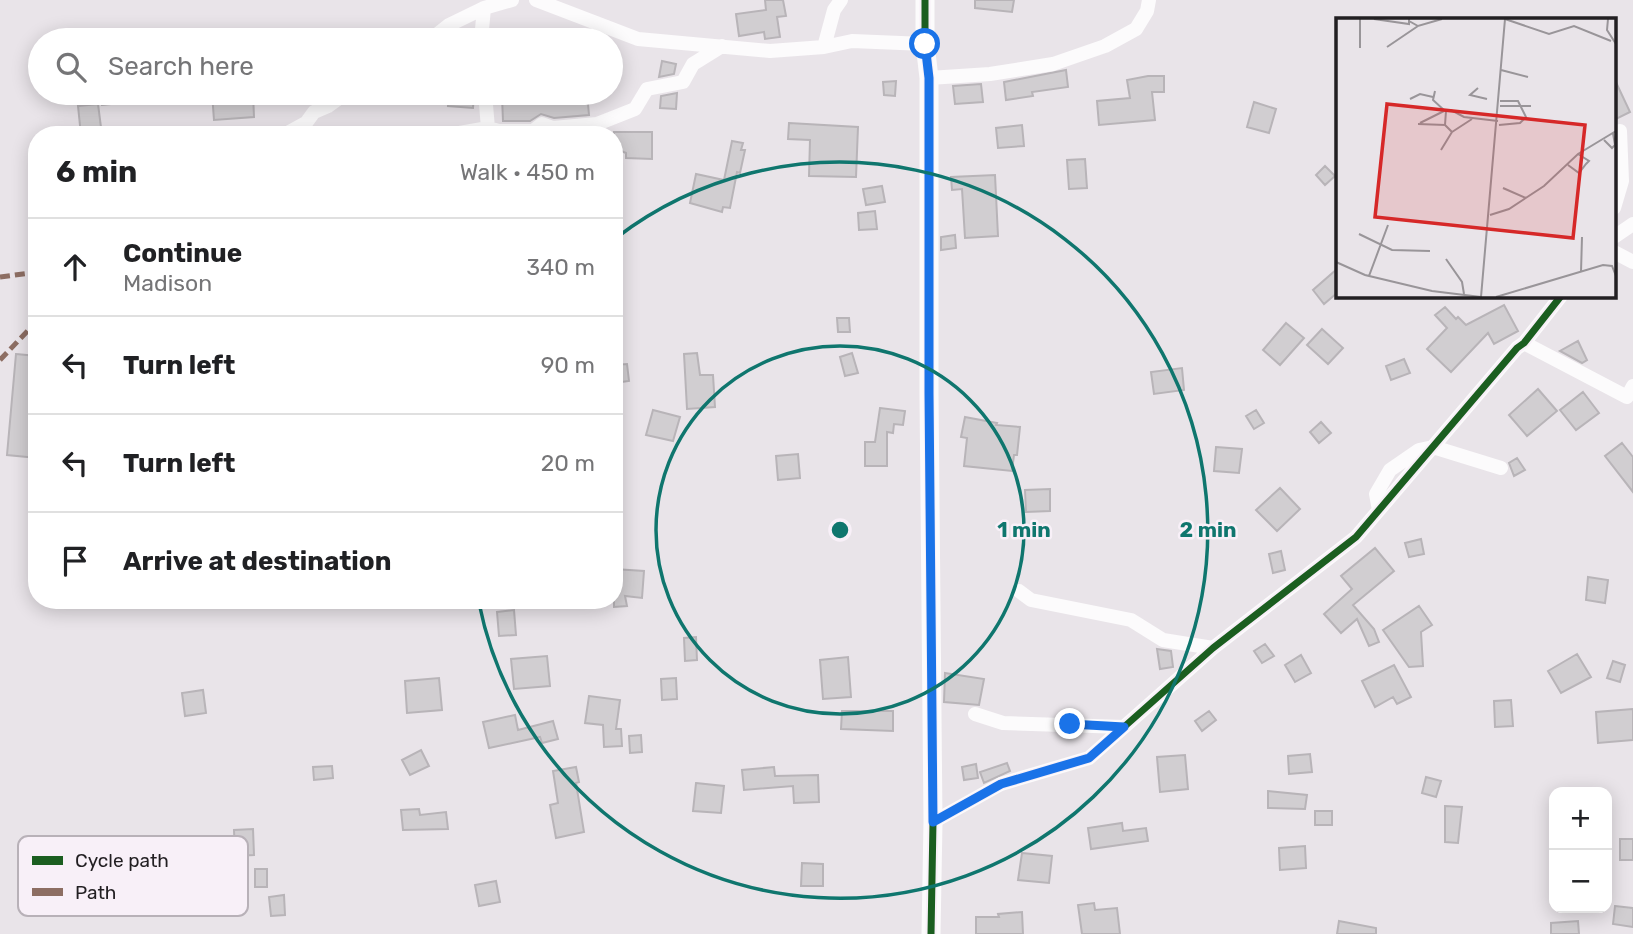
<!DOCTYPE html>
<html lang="en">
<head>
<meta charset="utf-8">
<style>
	body { margin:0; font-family:Rubik,sans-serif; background:#f6f6f6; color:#202124 }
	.controls { position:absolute; right:21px; bottom:21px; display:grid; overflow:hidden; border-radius:14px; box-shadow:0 4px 18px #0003 }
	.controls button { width:63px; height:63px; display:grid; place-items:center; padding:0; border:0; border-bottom:2px solid #e0e0e0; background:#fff; color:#202124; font:35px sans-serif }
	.stop { position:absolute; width:21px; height:21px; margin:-16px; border:5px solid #1a73e8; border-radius:50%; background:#fff }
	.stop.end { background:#1a73e8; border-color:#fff; box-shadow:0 2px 7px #0008 }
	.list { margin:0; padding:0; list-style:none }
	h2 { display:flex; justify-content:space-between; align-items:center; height:91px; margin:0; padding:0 28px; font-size:30px }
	h2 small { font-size:23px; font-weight:400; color:#757577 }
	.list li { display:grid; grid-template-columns:46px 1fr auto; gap:21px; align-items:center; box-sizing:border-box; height:98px; padding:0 28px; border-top:2px solid #e0e0e0 }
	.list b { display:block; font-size:26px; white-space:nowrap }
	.list p { margin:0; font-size:23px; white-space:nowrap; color:#757577 }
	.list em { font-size:23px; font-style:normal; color:#757577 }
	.icon { flex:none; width:38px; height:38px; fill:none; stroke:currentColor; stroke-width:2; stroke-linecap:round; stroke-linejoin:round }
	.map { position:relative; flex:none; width:1633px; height:934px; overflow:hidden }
	.search { position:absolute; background:#fff; box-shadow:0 4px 18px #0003; left:28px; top:28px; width:595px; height:77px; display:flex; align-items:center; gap:18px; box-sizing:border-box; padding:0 24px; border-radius:38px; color:#757577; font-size:26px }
	.panel { position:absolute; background:#fff; box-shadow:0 4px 18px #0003; left:28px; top:126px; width:595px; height:483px; border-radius:28px }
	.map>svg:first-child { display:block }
	.building { fill:#d1ced1; stroke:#b8b4b8; stroke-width:2 }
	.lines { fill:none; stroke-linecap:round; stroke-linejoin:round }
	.street { stroke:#fcfbfc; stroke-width:14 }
	.secondary { stroke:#fcfbfc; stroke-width:19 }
	.quiet { stroke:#8d6e63; stroke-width:5; stroke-dasharray:10 5; stroke-linecap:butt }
	.cycleway-casing { stroke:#f8f0f8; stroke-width:11 }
	.cycleway { stroke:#1b5e20; stroke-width:7 }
	.route { stroke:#1a73e8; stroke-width:9 }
	.ring { fill:none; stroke:#0f766e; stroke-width:3.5 }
	.inset-road { fill:none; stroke:#999599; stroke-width:2 }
	.view { fill:#d62828; fill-opacity:0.15; stroke:#d62828; stroke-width:3.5 }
	.inset-edge { fill:none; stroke:#221f22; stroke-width:3.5 }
	.key { fill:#f8f0f8; stroke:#b8b1b8; stroke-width:2 }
	.key-label { font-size:19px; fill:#221f22 }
	.centre { fill:#0f766e; stroke:#f8f0f8; stroke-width:3.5 }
	.ring-label { font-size:21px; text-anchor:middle; font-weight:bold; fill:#0f766e; stroke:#f8f0f8; stroke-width:5; stroke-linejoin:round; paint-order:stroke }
</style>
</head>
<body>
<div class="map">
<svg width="1633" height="934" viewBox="0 0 1633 934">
	<rect width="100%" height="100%" fill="#e9e4e9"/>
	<path class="building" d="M765,0H783L786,16L777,17L780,37L765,39L764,32L739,36L736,14L766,10Z
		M975,0H1014L1012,12L975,8Z
		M662,61L676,64L674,74L659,77Z
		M1066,70L1068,87L1032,92L1033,96L1006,100L1004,82Z
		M1148,76H1164V92H1152L1155,120L1099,125L1097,101L1130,98L1127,80Z
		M1614,78L1630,112L1614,120Z
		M896,81L895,96L884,95L883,82Z
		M981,84L983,102L955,104L953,86Z
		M100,93H140V101L102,105Z
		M212,93H253L254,117L214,120Z
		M449,93H474L473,108L448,106Z
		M544,93H587L589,115L554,118L541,114L530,121H503L502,97L544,95Z
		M677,93L676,109L660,108L661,96Z
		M1254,102L1276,109L1269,133L1247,127Z
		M98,104L102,135H81L78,106Z
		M789,123L858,127L856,177L809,176L810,140L788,139Z
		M1022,125L1024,146L998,148L996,128Z
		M614,132H652V159L626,158V153L614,148Z
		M732,141L743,143L741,150H745L740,173L737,172L730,208L723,207L722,212L690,203L696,174L724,180Z
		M1085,159L1087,188L1069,189L1067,160Z
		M1325,166L1335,176L1325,185L1316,175Z
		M995,175L998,236L965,238L962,189L952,190L951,177Z
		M882,186L885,202L866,205L863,189Z
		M875,211L877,229L859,230L858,213Z
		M955,235L956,248L941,250V237Z
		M1337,269V293L1324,304L1313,290Z
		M1504,305L1518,331L1494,344L1488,333L1451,372L1427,349L1447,328L1435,315L1445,307L1456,319L1458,317L1466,325Z
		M837,318H849L850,332H838Z
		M1286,323L1304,338L1280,365L1263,350Z
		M1322,329L1343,348L1328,364L1307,345Z
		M1578,341L1587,360L1582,363L1560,351Z
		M697,353L700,375H713L715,407L687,409L684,354Z
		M852,353L858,373L845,376L840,357Z
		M16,354L37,356V458L7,455Z
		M1404,359L1410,373L1391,380L1386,366Z
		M627,364L629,381L614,383V365Z
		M1182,368L1184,390L1154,394L1151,372Z
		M1538,389L1557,411L1527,436L1509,415Z
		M1583,392L1599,413L1576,430L1560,410Z
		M880,408L905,411L903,425L894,424L893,433L887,432V466H865V442H875Z
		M653,410L680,417L673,441L646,435Z
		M1256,410L1264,423L1254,429L1246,416Z
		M965,417L997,423L996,425L1020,427L1017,455H1014L1012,471L964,466L967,438L961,437Z
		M1321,422L1331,433L1319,443L1310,432Z
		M1622,443L1633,457V492L1605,456Z
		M1216,447L1242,449L1239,473L1214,471Z
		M798,454L800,478L778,480L776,456Z
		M1517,458L1525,470L1514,476L1509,463Z
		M1280,488L1300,509L1277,531L1256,510Z
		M1050,489V511L1026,512L1025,490Z
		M1421,539L1424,554L1409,557L1405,543Z
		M1375,548L1394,571L1353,605L1374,629L1379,642L1369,646L1357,619L1341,633L1324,614L1352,589L1341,576Z
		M1281,551L1285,570L1273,573L1269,554Z
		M614,569L644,571L642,598L625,596L627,606L614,607Z
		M1588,577L1608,580L1605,603L1586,600Z
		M1419,606L1432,625L1421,632L1423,666L1409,667L1383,630Z
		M514,610L516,635L499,636L497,612Z
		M696,637L697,660L685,661L684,638Z
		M1265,644L1274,656L1262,663L1254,651Z
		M1157,649L1171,651L1173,667L1160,669Z
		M1577,654L1591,677L1561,693L1548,671Z
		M1301,655L1311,673L1295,682L1285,665Z
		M547,656L550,686L514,689L511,659Z
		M848,657L851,697L823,699L820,660Z
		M1613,661L1625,665L1620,682L1607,678Z
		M1394,665L1411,697L1397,704L1393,697L1375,707L1362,681Z
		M945,673L984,679L979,705L944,702Z
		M439,678L442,710L407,713L405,681Z
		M676,678L677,699L662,700L661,679Z
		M203,690L206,713L185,716L182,693Z
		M589,696L620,700L616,729H621L622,746L604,747L603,725L585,723Z
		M1511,700L1513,726L1495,727L1494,701Z
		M1633,709V740L1598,743L1596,712Z
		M842,711H893V731L841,729Z
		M1209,711L1216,720L1202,731L1195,721Z
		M515,715L518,730L553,721L558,739L542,743L540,737L489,748L483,722Z
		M641,735L642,752L630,753L629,736Z
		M421,750L429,766L410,775L402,760Z
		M1310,754L1312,772L1289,774L1288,756Z
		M1185,755L1188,789L1160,792L1157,757Z
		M1007,763L1010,771L984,783L980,772Z
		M976,764L978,778L964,780L962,767Z
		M332,766L333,778L314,780L313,767Z
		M576,767L579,782L576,783L584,832L556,838L550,805L558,803L553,771Z
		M774,767L775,776L818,775L819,802L794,803L793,786L744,790L742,770Z
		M1426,777L1441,781L1436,797L1422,793Z
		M696,783L724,786L721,813L693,811Z
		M1268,791L1307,795L1305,809L1268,808Z
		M1445,806L1462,807L1458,843L1445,842Z
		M419,809L420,815L446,812L448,829L403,830L401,810Z
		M1315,811H1332V825H1315Z
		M1122,823L1123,831L1146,828L1148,841L1091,849L1088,828Z
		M253,829L254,855L235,856L234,830Z
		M1620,839H1633V860H1620Z
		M1305,846L1306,868L1280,870L1279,848Z
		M1022,853L1052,856L1049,883L1018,880Z
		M802,863L823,864V886H801Z
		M255,869H267V887H255Z
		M496,881L500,902L479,906L475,885Z
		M284,895L285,915L271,916L269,897Z
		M1094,903L1095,910L1117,908L1120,934H1082L1078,905Z
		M1615,906L1633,908V927L1613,924Z
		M1022,912L1023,934H976V917H999L998,914Z
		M1339,921L1376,928V934H1337Z
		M1578,921L1579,934H1551V923Z"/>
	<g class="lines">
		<path class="street" d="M536,0L638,39L770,51L824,47L852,41L925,44
			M430,40L449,25L484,8
			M481,40L484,8L512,0
			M824,47L834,10L841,0
			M929,78L990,74L1053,64L1105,46L1136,29L1147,11L1149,0
			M488,128L499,131H533L534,135
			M533,131L542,124L553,128L597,124
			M284,135L306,123L314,112L328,106L346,93
			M448,135L488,128L485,93
			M591,135L597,124L635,109L647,89L683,82L693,64L722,46
			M1614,208L1622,181L1620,131
			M1614,237L1633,224
			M1614,252L1633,262
			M1524,343L1627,397L1633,386
			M1379,510L1376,494L1390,470L1419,450L1433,447L1501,468
			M1019,591L1031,600L1131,620L1163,640L1213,648
			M975,714L1003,723L1124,727
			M933,822L1001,784L1089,758L1213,648L1356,537L1517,348L1524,343L1561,296"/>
		<path class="secondary" d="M925,0V44L929,78V393L933,822L931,934"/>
		<path class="quiet" d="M0,277L37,272
			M0,360L37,321"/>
		<defs>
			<path id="cycleway" d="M925,0V44L929,78V393L933,822L931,934
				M933,822L1001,784L1089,758L1213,648L1356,537L1517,348L1524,343L1561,296"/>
		</defs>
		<use href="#cycleway" class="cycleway-casing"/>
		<use href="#cycleway" class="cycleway"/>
	</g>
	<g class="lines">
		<path class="route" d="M925,44L929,78V393L933,822L1001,784L1089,758L1124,727L1070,724"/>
	</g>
	<g class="ring">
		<circle cx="840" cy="530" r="184"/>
		<path d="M616 238A368 368 0 1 1 479 603"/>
	</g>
	<g transform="translate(1336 18)">
		<rect width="280" height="280" fill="#e9e4e9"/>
		<path class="inset-road" d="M24,1V30M38,1L73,6V1M169,1L213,16L238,8L275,23M272,1L271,12L280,26M73,3L82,8L106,1M51,29L82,8M165,52L192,59M142,70L134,77L151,81M99,73L97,82L109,93M74,81L84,76L97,79M164,88H195M84,105L108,93M82,106L109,107L110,93L115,92L128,99L162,103M163,107L184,105L190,99L182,83H164M116,114L136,101M268,122L276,130L279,127L277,115M105,132L116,114L109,107M232,147L243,155L250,146L253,143L242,136M167,170L190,180M154,197L173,191L208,168L242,136L280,113M23,216L56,232L94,233M110,241L126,264L128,276M0,244L29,257L96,273L145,279M245,254L246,219M33,258L52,207M145,279L169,1M160,279L267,247L276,248L280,258"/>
		<path class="view" d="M51,86L249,107L237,220L39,199Z"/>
		<rect width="280" height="280" class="inset-edge"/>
	</g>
	<rect x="18" y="836" width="230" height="80" rx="10" class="key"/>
	<rect x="32" y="856" width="31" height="9" fill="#1b5e20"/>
	<rect x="32" y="888" width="31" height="8" fill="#8d6e63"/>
	<g class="key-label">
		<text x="75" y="867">Cycle path</text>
		<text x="75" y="899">Path</text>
	</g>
	<circle cx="840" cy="530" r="10" class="centre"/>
	<g class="ring-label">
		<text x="1024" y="537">1 min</text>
		<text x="1208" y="537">2 min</text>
	</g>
</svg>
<div class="controls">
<button>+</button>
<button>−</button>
</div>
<div class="stop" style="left:925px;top:44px"></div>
<div class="stop end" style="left:1070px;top:724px"></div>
<div class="search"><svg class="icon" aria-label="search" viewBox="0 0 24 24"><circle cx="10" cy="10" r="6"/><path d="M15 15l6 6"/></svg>Search here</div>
<section class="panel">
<h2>6 min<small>Walk · 450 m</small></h2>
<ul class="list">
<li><svg class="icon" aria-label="ahead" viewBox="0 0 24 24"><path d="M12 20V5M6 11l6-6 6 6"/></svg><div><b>Continue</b><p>Madison</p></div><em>340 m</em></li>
<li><svg class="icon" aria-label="left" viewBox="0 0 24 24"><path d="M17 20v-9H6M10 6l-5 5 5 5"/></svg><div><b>Turn left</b></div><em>90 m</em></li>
<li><svg class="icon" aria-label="left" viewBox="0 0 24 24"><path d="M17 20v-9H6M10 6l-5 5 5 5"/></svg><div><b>Turn left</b></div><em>20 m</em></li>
<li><svg class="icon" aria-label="arrive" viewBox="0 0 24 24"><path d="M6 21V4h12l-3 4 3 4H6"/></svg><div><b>Arrive at destination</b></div></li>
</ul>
</section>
</div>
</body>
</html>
